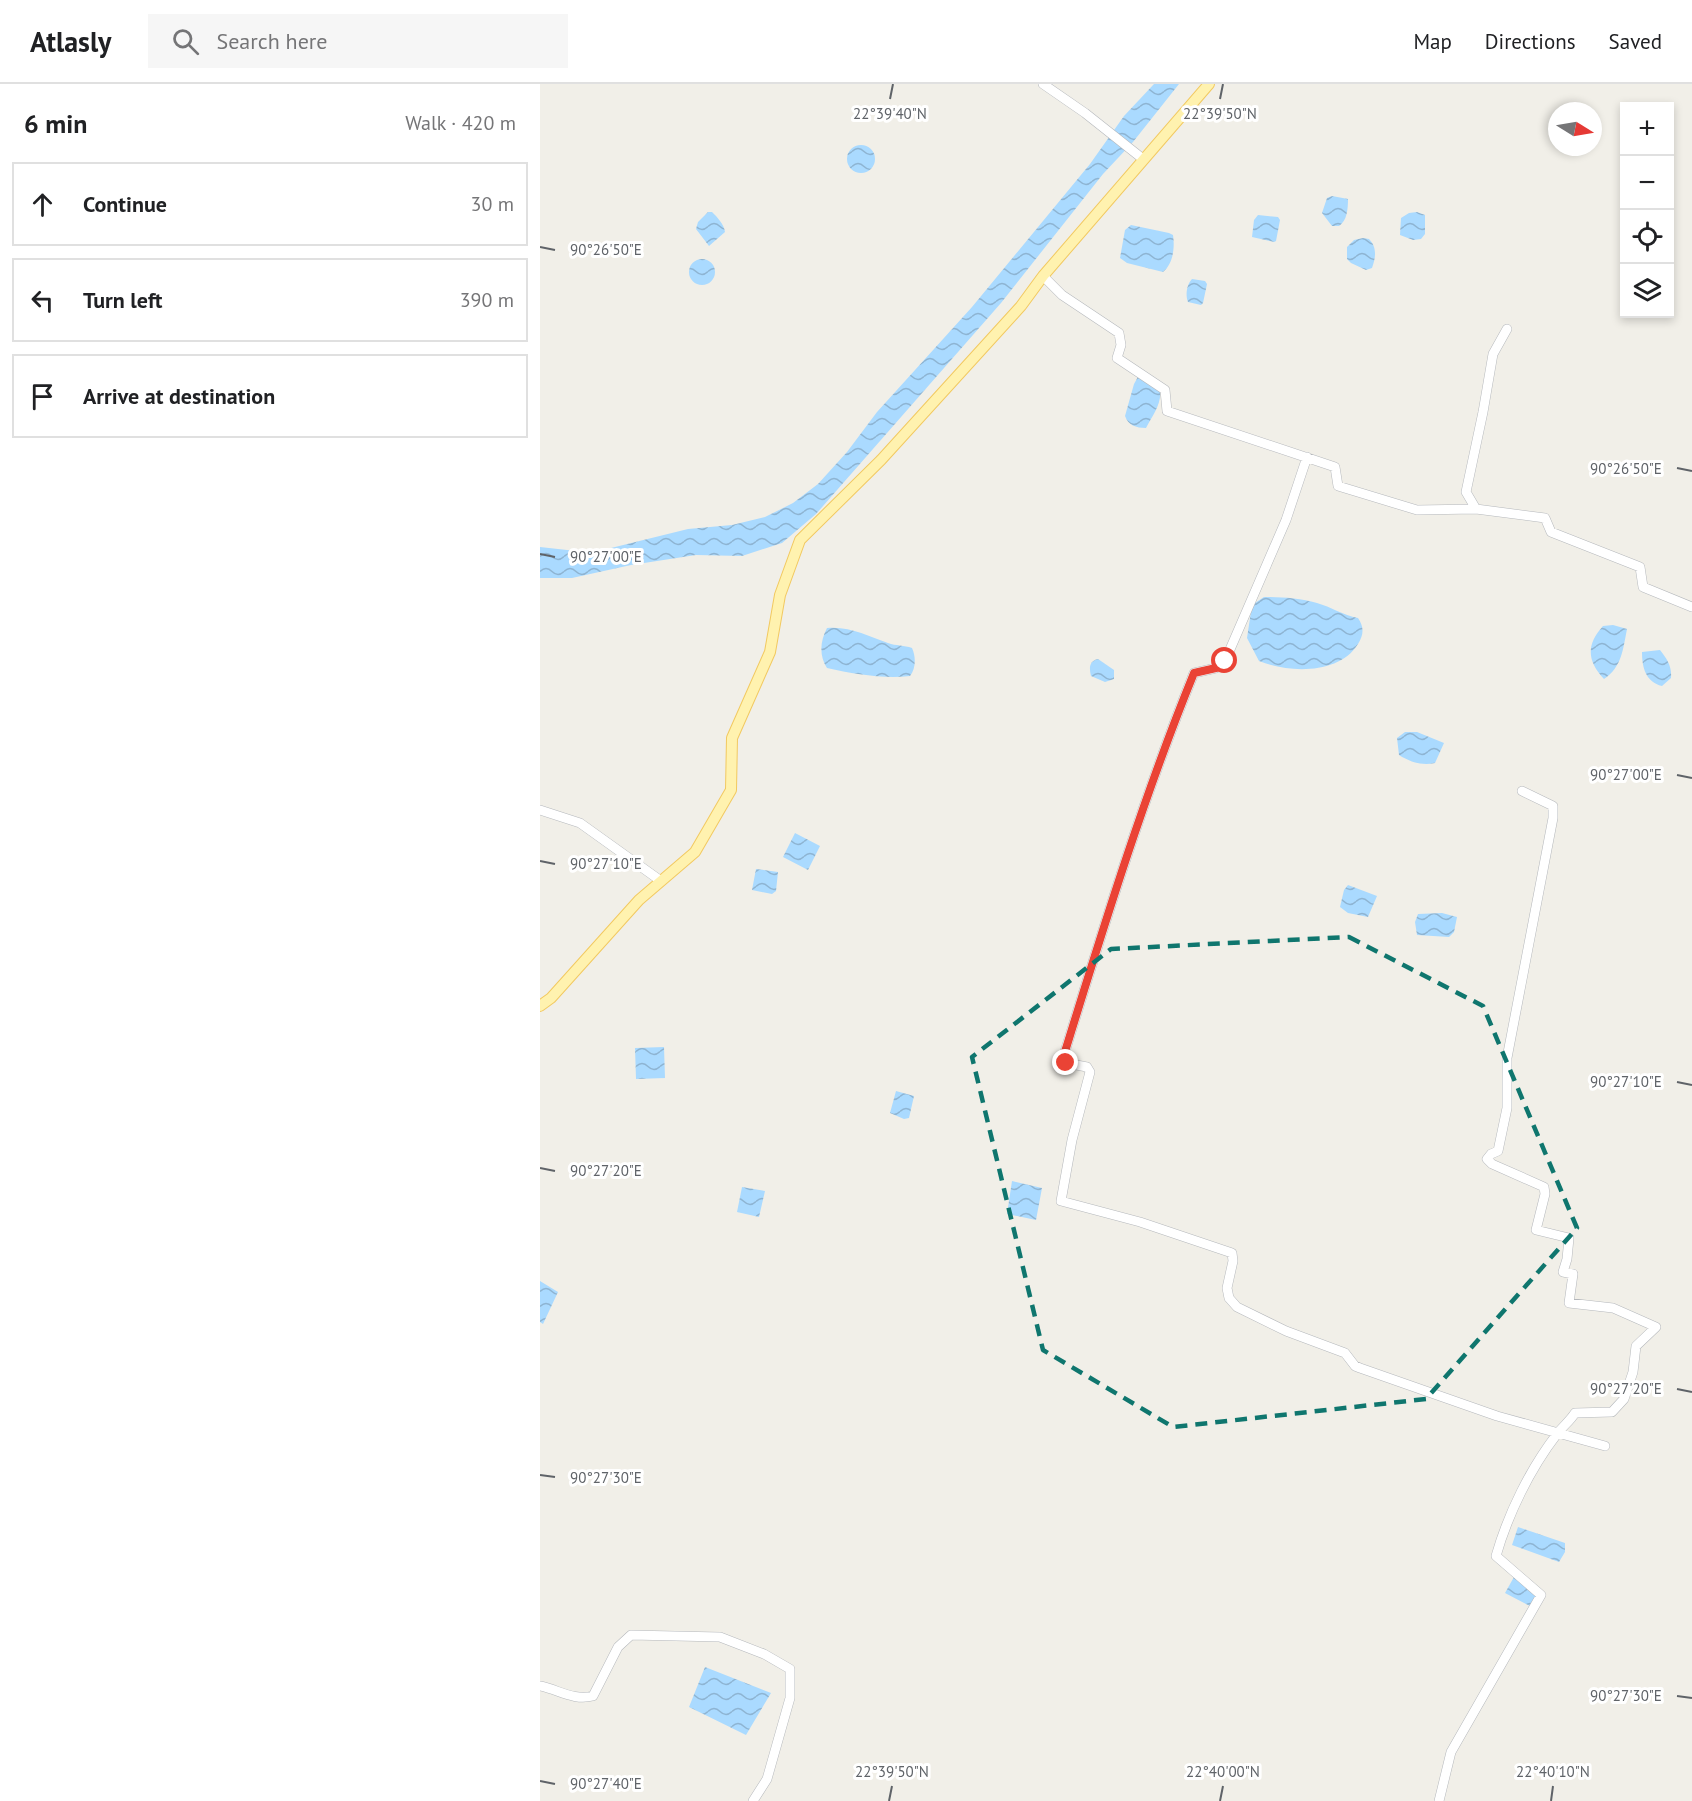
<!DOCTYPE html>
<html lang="en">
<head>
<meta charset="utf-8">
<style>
	body { margin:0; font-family:"PT Sans",sans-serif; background:#f6f6f6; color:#202124 }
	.controls { position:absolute; right:18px; top:18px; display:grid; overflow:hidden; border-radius:0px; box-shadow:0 3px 9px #0003 }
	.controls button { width:54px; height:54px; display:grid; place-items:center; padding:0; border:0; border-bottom:2px solid #e0e0e0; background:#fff; color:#202124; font:30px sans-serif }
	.compass { position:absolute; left:1008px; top:18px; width:54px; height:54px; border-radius:50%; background:#fff; box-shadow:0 3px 9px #0003; rotate:101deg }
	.stop { position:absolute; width:18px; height:18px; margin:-14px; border:4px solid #ea4335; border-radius:50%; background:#fff }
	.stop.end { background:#ea4335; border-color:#fff; box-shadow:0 2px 6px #0008 }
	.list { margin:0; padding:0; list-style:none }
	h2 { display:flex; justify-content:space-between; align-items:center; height:78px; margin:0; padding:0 24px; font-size:26px }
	h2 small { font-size:20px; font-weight:400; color:#757577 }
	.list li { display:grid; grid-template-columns:39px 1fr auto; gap:18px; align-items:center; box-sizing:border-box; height:84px; margin:0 12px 12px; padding:0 12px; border:2px solid #e0e0e0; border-radius:0px }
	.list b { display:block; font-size:22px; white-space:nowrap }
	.list em { font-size:20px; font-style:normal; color:#757577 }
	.icon { flex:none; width:33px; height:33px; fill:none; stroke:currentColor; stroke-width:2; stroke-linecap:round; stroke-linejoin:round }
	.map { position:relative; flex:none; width:1152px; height:1717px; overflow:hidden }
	header { display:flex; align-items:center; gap:36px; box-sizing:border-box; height:84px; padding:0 30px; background:#fff; border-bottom:2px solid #e0e0e0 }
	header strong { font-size:28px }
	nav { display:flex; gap:33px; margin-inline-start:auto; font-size:21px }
	.search { width:420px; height:54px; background:#f6f6f6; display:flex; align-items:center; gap:15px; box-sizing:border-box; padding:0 21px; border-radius:0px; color:#757577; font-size:22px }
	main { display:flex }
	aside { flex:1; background:#fff }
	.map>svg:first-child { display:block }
	.water { fill:url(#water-waves) }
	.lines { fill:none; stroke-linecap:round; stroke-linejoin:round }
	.minor-casing { stroke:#b5b8bc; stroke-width:10 }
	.major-casing { stroke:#f2c960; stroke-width:12 }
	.minor { stroke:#fff; stroke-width:9 }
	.major { stroke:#fff2af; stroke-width:10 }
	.route { stroke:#ea4335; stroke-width:8 }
	.marked { fill:none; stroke:#0f766e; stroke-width:4.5; stroke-dasharray:12 8; stroke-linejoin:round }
	.ticks { fill:none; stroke:#5f6368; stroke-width:2 }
	.ticks-label { font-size:15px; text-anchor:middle; fill:#5f6368; stroke:#fff; stroke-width:6; stroke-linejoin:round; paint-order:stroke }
</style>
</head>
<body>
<header>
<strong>Atlasly</strong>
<div class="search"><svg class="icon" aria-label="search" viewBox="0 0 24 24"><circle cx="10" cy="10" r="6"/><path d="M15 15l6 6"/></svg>Search here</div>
<nav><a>Map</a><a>Directions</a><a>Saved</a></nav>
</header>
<main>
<aside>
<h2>6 min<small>Walk · 420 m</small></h2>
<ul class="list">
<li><svg class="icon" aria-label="ahead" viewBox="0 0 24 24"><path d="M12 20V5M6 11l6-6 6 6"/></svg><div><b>Continue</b></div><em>30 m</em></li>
<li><svg class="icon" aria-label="left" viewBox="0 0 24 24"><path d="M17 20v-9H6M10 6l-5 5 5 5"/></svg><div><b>Turn left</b></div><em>390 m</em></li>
<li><svg class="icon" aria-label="arrive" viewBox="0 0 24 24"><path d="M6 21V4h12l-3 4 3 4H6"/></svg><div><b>Arrive at destination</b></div></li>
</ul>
</aside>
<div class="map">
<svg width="1152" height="1717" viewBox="0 0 1152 1717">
	<defs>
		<pattern id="water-waves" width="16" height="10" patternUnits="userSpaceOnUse" patternTransform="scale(1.5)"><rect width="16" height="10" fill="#aadaff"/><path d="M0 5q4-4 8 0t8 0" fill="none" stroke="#8eb4d2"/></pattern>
	</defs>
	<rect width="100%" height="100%" fill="#f1efe8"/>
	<path class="water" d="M614,0H639L593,58L563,90L461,219L276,430L242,459L202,472L156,471L91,481L32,494H0V463L36,467L67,465L148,445L192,441L225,433L253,419L278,400L307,368L337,328L432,223L550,80L584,32Z
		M307 75a14 14 0 1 1 28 0a14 14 0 1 1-28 0Z
		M792,112L808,115C808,125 807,137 799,142H792L782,129L787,114Z
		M168,128H172C177,133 184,140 185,148L169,162L156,145L158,138Z
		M877,128L885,131V150L881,155L873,156L860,151L861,134L869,129Z
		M718,131L738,133L740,136L736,157L734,158L712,153L714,136Z
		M591,141L629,149L633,151C635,164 633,180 623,188L587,179L580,174L585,146Z
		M823,154L829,155C837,163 836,173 832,184L826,186L811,179L807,175V163L814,156Z
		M149 188a13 13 0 1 1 26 0a13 13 0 1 1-26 0Z
		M652,195L665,197L667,200L663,219L661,221L648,218C645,211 647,200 652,195Z
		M599,291L620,306C622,320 612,332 606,344C596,344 588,341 585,332L594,300Z
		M724,513C742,513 760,514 777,519C791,523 803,531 818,534C824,543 824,550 818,560C799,591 748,589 719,577L707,554L712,521Z
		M1073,541L1087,545C1083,565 1082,583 1064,595C1047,577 1046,561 1063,542Z
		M287,544C310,542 328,552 348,559C356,562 364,561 372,564C376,573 376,584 370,592C343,595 314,590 287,584C279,572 280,557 287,544Z
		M1120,566C1127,575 1132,582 1131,594L1122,602C1106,598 1102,584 1102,568Z
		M558,575L574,586V595L565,598L551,592C549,584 549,577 558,575Z
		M865,648H877L904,659L895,679C882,682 870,678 859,671L857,654Z
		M255,749L280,762L268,786L243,773Z
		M216,785L238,788L236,807L232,810L212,806Z
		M808,801L837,812L828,833L808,829L800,823L804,806Z
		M902,829L917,833L914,848L909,853L877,851L875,838L878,830Z
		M124,963L125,994L96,995L95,964Z
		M356,1007L374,1012L369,1034L364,1035L350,1029Z
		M472,1097L502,1104L496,1136L467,1130Z
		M202,1103L225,1107L219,1133L197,1128Z
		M0,1197L18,1208L3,1240L0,1238Z
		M978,1443L1025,1459V1468L1019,1478L972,1461Z
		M974,1493L1001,1511L990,1522L965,1509Z
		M165,1583L231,1609L206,1651L149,1623Z"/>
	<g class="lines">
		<defs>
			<path id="minor" d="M503,0L545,29L603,75
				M503,192L522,211L579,249L581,261L577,274L625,306L627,327L795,383L798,402L877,426L936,425L1005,434L1011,448L1100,483L1103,503L1152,523
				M767,373L746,436L685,577L676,584L654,589C603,714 563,845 523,974L526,979L547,983L550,988L532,1056L521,1117L600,1138L692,1169L693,1177L687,1204L689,1214L697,1223L746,1247L805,1269L815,1282L820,1284L957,1332L1065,1362
				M936,425L926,408L943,328L953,270L967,245
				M0,726L40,739L121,797
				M0,1602C19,1606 34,1617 53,1612L78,1563L91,1551L180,1553L224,1570L250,1585V1614L227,1695L213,1717
				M899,1717L911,1668L1001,1511L956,1472C968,1430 990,1385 1017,1350C1023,1342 1030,1337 1035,1329L1072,1328L1084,1315L1093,1288L1096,1262L1116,1243L1073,1224L1029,1219L1033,1190L1023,1188L1027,1175L1029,1154L996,1146L1005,1110L1004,1103L952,1080L947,1075L951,1070L958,1067L967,1024V974L1013,734V722L982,707"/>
			<path id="major" d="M0,922L11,914L99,816L155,768L191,706L192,654L230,568L240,511L260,456L341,376L481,222L503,192L669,0"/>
		</defs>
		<use href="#minor" class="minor-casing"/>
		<use href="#major" class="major-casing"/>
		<use href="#minor" class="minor"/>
		<use href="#major" class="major"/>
	</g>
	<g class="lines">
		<path class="route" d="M526,979L523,974C563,845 603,714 654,589L676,584L685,577"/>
	</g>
	<path class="marked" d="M809,853L943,922L1037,1144L886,1315L633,1343L503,1266L432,973L571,865Z"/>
	<path class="ticks" d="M350,15L353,0M680,15L683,0M0,163L15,166M1137,384L1152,387M0,470L15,473M1137,691L1152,694M0,777L15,780M1137,998L1152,1001M0,1084L15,1087M1137,1305L1152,1308M0,1391L15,1393M1137,1612L1152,1614M0,1697L15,1700M349,1717L352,1702M680,1717L683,1702M1011,1717L1013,1702"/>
	<g class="ticks-label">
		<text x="350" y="35">22°39'40"N</text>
		<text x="680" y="35">22°39'50"N</text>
		<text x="66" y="171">90°26'50"E</text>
		<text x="1086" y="390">90°26'50"E</text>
		<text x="66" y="478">90°27'00"E</text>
		<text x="1086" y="696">90°27'00"E</text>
		<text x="66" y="785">90°27'10"E</text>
		<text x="1086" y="1003">90°27'10"E</text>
		<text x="66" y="1092">90°27'20"E</text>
		<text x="1086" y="1310">90°27'20"E</text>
		<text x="66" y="1399">90°27'30"E</text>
		<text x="1086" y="1617">90°27'30"E</text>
		<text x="352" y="1693">22°39'50"N</text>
		<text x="683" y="1693">22°40'00"N</text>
		<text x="1013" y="1693">22°40'10"N</text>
		<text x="66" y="1705">90°27'40"E</text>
	</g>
</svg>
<div class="controls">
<button>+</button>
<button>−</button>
<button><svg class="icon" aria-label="locate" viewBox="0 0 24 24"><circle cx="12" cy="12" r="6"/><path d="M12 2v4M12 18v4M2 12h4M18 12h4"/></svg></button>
<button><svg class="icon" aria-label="layers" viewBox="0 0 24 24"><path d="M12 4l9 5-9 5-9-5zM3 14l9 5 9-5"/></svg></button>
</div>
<svg class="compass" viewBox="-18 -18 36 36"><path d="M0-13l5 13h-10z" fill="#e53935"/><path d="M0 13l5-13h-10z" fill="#757577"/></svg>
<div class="stop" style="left:685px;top:577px"></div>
<div class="stop end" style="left:526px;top:979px"></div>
</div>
</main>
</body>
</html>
